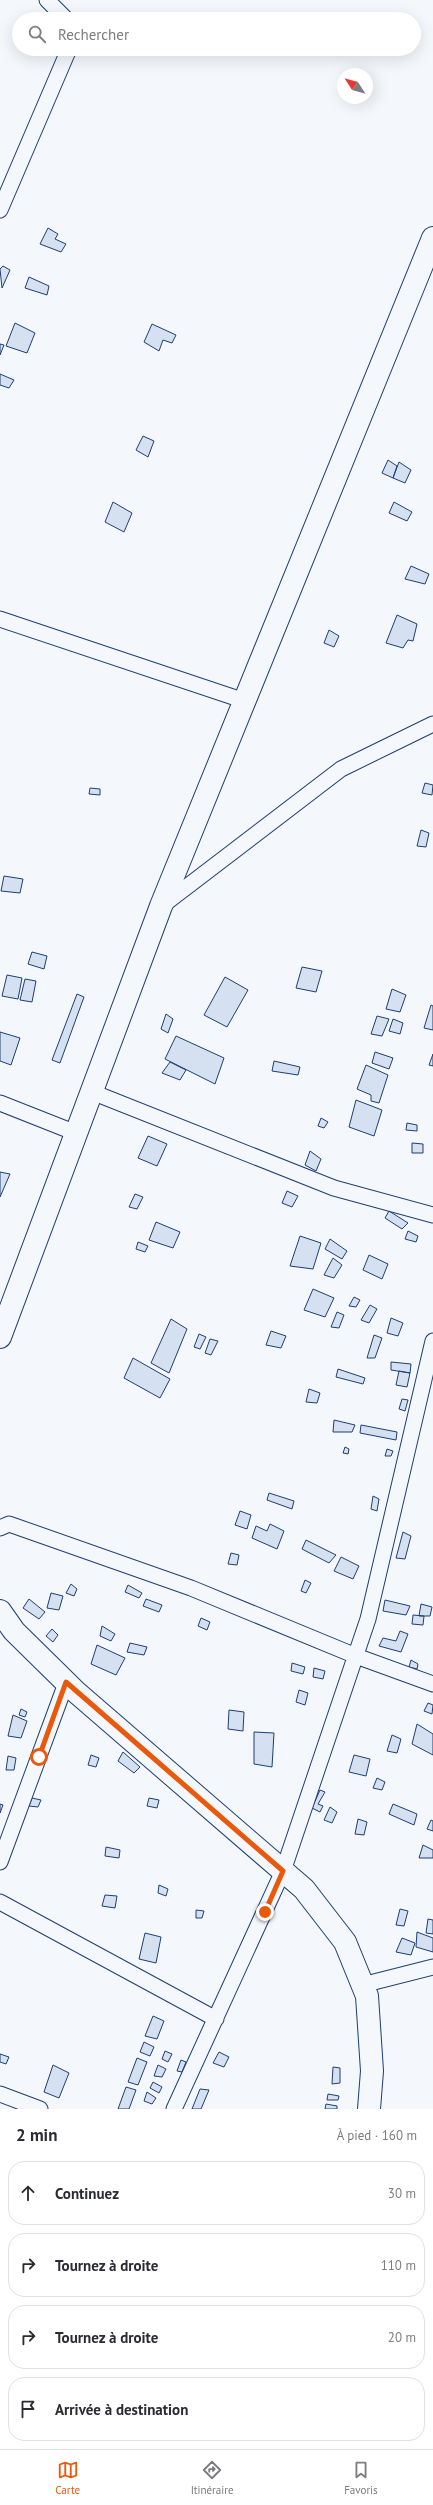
<!DOCTYPE html>
<html lang="fr">
<head>
<meta charset="utf-8">
<style>
	body { margin:0; font-family:"PT Sans",sans-serif; background:#f2f2f3; color:#2b2b33 }
	.compass { position:absolute; left:337px; top:68px; width:36px; height:36px; border-radius:50%; background:#fff; box-shadow:0 4px 16px #0002; rotate:306deg }
	.stop { position:absolute; width:12px; height:12px; margin:-9px; border:3px solid #ea580c; border-radius:50%; background:#fff }
	.stop.end { background:#ea580c; border-color:#fff; box-shadow:0 1px 4px #0008 }
	.list { margin:0; padding:0; list-style:none }
	h2 { display:flex; justify-content:space-between; align-items:center; height:52px; margin:0; padding:0 16px; font-size:17px }
	h2 small { font-size:13px; font-weight:400; color:#7c7c81 }
	.list li { display:grid; grid-template-columns:26px 1fr auto; gap:12px; align-items:center; box-sizing:border-box; height:64px; margin:0 8px 8px; padding:0 8px; border:1px solid #e1e1e2; border-radius:16px }
	.list b { display:block; font-size:15px; white-space:nowrap }
	.list em { font-size:13px; font-style:normal; color:#7c7c81 }
	.icon { flex:none; width:22px; height:22px; fill:none; stroke:currentColor; stroke-width:2; stroke-linecap:round; stroke-linejoin:round }
	.map { position:relative; flex:none; width:433px; height:2109px; overflow:hidden }
	.search { position:absolute; background:#fff; box-shadow:0 4px 16px #0002; left:12px; right:12px; top:12px; height:44px; display:flex; align-items:center; gap:10px; box-sizing:border-box; padding:0 14px; border-radius:22px; color:#7c7c81; font-size:15px }
	.sheet { height:340px; background:#fff }
	nav { display:flex; justify-content:space-around; align-items:center; box-sizing:border-box; height:56px; border-top:1px solid #e1e1e2; background:#fff; font-size:11px; color:#7c7c81 }
	nav a { display:grid; justify-items:center; gap:2px }
	nav .on { color:#ea580c }
	.map>svg:first-child { display:block }
	.building { fill:#d5e0f0; stroke:#1d3f73 }
	.lines { fill:none; stroke-linecap:round; stroke-linejoin:round }
	.minor-casing { stroke:#1d3f73; stroke-width:17 }
	.secondary-casing { stroke:#1d3f73; stroke-width:24 }
	.minor { stroke:#f4f7fb; stroke-width:15 }
	.secondary { stroke:#f4f7fb; stroke-width:22 }
	.route { stroke:#ea580c; stroke-width:5 }
</style>
</head>
<body>
<div class="map">
<svg width="433" height="2109" viewBox="0 0 433 2109">
	<rect width="100%" height="100%" fill="#f4f7fb"/>
	<path class="building" d="M48,228L58,234L55,239L66,244L61,252L40,244Z
		M3,266L10,270L2,288L0,269Z
		M29,277L49,286L47,295L25,288Z
		M15,323L35,333L27,353L6,346Z
		M152,324L176,335L172,343L163,340L159,351L144,342Z
		M0,344L4,345L0,355Z
		M0,374L14,380L9,388L0,385Z
		M143,436L154,441L148,457L136,450Z
		M388,460L397,466L393,478L382,473Z
		M399,462L411,470L405,483L393,478Z
		M113,502L132,513L124,532L105,522Z
		M394,502L412,512L407,521L389,513Z
		M411,566L429,574L425,584L405,579Z
		M397,615L417,624L413,641L408,640L403,648L386,643Z
		M329,630L339,636L334,647L324,643Z
		M425,783L433,785L432,795L422,793Z
		M90,788L100,789V795L89,794Z
		M421,830L429,833L426,847L417,846Z
		M4,876L23,879L20,893L1,891Z
		M32,952L47,956L44,969L28,964Z
		M302,967L322,971L316,992L296,988Z
		M7,975L22,978L18,999L2,996Z
		M225,977L248,990L227,1027L204,1015Z
		M25,979L36,981L32,1002L20,1000Z
		M392,989L406,995L400,1012L386,1009Z
		M77,994L84,997L60,1063L52,1060Z
		M431,1005L433,1006V1030L424,1028Z
		M166,1014L173,1019L168,1033L161,1029Z
		M377,1016L389,1019L382,1036L371,1034Z
		M393,1019L403,1023L400,1034L389,1031Z
		M0,1032L20,1038L11,1065L0,1061Z
		M176,1036L224,1058L215,1084L165,1059Z
		M375,1052L393,1058L389,1069L372,1063Z
		M433,1054V1066L429,1065Z
		M274,1061L300,1067L298,1075L272,1071Z
		M170,1062L186,1070L180,1080L162,1073Z
		M366,1065L388,1075L379,1103L371,1101V1095L357,1089Z
		M356,1100L382,1110L374,1136L349,1127Z
		M321,1118L328,1122L324,1128L318,1126Z
		M407,1123L417,1125V1131L406,1130Z
		M148,1136L167,1144L157,1166L138,1158Z
		M412,1143L423,1144V1153H412Z
		M310,1151L321,1159L316,1171L305,1165Z
		M0,1172L10,1174L0,1197Z
		M287,1191L298,1196L292,1207L282,1203Z
		M135,1194L143,1197L137,1209L129,1207Z
		M389,1211L408,1223L402,1229L385,1218Z
		M156,1222L180,1232L173,1248L149,1240Z
		M408,1231L418,1236L416,1242L405,1239Z
		M300,1236L321,1243L313,1269L290,1266Z
		M330,1239L347,1251L342,1259L325,1249Z
		M138,1242L148,1246L145,1252L136,1249Z
		M369,1255L388,1264L382,1279L363,1270Z
		M333,1258L342,1265L334,1278L324,1275Z
		M313,1289L334,1298L325,1317L304,1310Z
		M354,1297L360,1300L356,1307L349,1306Z
		M370,1305L377,1309L369,1323L361,1320Z
		M337,1312L344,1315L339,1328L331,1327Z
		M391,1318L403,1323L398,1336L387,1333Z
		M171,1319L187,1329L169,1373L151,1363Z
		M271,1331L286,1336L281,1348L266,1345Z
		M199,1334L206,1337L200,1349L194,1347Z
		M374,1335L382,1338L375,1358H367Z
		M210,1339L218,1341L211,1355L205,1353Z
		M133,1358L170,1379L160,1398L124,1378Z
		M391,1362L411,1364L410,1373L391,1370Z
		M338,1369L365,1378L363,1384L336,1377Z
		M399,1371L410,1373L407,1387L396,1385Z
		M309,1389L320,1393L317,1403L306,1402Z
		M402,1399L408,1400L405,1411L399,1409Z
		M334,1420L355,1425L352,1432H333Z
		M361,1425L397,1432L396,1440L360,1433Z
		M345,1447L349,1449L348,1454L343,1453Z
		M387,1449L393,1451L391,1456H385Z
		M269,1493L294,1501L292,1509L267,1500Z
		M373,1496L379,1499L377,1511L371,1509Z
		M240,1511L251,1515L247,1529L235,1525Z
		M270,1524L284,1531L277,1549L252,1538L256,1526L267,1531Z
		M403,1532L411,1536L405,1559L396,1558Z
		M306,1540L336,1555L329,1563L302,1549Z
		M231,1553L239,1555L237,1565L228,1564Z
		M341,1557L359,1566L353,1579L334,1571Z
		M305,1580L311,1583L306,1593L301,1591Z
		M71,1584L77,1589L74,1596L66,1593Z
		M128,1585L142,1593L139,1598L125,1592Z
		M51,1593L63,1596L59,1610L47,1608Z
		M29,1599L45,1612L39,1619L23,1608Z
		M146,1599L162,1605L159,1612L143,1606Z
		M385,1600L410,1606L406,1615L383,1611Z
		M421,1604L432,1607L430,1616H419Z
		M413,1615L424,1616L423,1625L412,1624Z
		M201,1618L210,1622L207,1630L198,1626Z
		M102,1626L115,1634L111,1641L100,1636Z
		M52,1629L58,1635L53,1642L46,1636Z
		M400,1631L408,1634L401,1652L379,1646L383,1638L396,1641Z
		M130,1643L147,1647L144,1655L127,1652Z
		M97,1645L125,1658L116,1675L91,1664Z
		M411,1660L418,1664L417,1669L409,1667Z
		M292,1663L305,1667L303,1674L291,1671Z
		M314,1668L325,1671L323,1679L313,1677Z
		M299,1690L308,1693L305,1705L296,1702Z
		M428,1703L433,1705L432,1714L424,1711Z
		M21,1709L27,1712L25,1717L19,1715Z
		M229,1710L244,1712L243,1731L228,1729Z
		M13,1715L27,1721L21,1738L8,1736Z
		M417,1724L433,1734V1755L412,1744Z
		M254,1732L274,1733L272,1767L254,1764Z
		M392,1735L401,1739L397,1753L387,1751Z
		M123,1752L140,1767L134,1773L118,1761Z
		M91,1755L99,1758L96,1767L88,1765Z
		M354,1755L370,1759L366,1776L349,1772Z
		M8,1756L16,1758L14,1770H6Z
		M377,1778L385,1782L382,1790L373,1788Z
		M320,1790L325,1792L318,1804L323,1806L320,1812L312,1808Z
		M32,1798L41,1800L38,1807L29,1806Z
		M149,1798L159,1800L157,1808L147,1806Z
		M0,1804L3,1805L0,1813Z
		M393,1804L417,1814L414,1825L389,1814Z
		M330,1807L337,1812L332,1823L324,1820Z
		M358,1819L367,1822L364,1835L355,1834Z
		M431,1820L433,1821V1831L427,1829Z
		M423,1845L433,1850V1858H419Z
		M106,1847L120,1850L119,1858L105,1856Z
		M159,1885L168,1889L166,1896L158,1893Z
		M105,1895L117,1896L115,1908L102,1906Z
		M400,1909L408,1911L404,1926L396,1925Z
		M196,1910L204,1911L202,1918H196Z
		M428,1919L433,1920V1934L426,1933Z
		M417,1932L433,1938V1952L416,1947Z
		M145,1933L161,1937L156,1963L139,1959Z
		M402,1938L415,1943L411,1955L396,1952Z
		M153,2016L164,2021L157,2039L145,2036Z
		M144,2042L154,2047L150,2056L140,2052Z
		M165,2051L172,2054L168,2062L162,2059Z
		M219,2052L229,2057L224,2067L213,2063Z
		M0,2054L9,2057L6,2064L0,2062Z
		M137,2058L147,2062L138,2085L128,2082Z
		M181,2060L186,2062L182,2072L177,2071Z
		M53,2065L69,2073L59,2098L44,2092Z
		M158,2065L166,2069L162,2077L154,2076Z
		M333,2067L340,2068V2083L332,2084Z
		M153,2082L162,2087L159,2093L150,2088Z
		M126,2087L136,2090L129,2109H118Z
		M200,2089L209,2090L201,2109H192Z
		M147,2092L156,2098L152,2104L144,2101Z
		M328,2094L339,2096L338,2100H327Z
		M326,2104L337,2106V2109H325Z"/>
	<g class="lines">
		<defs>
			<path id="minor" d="M47,0L66,19
				M0,210L69,49
				M0,619L245,701
				M163,905L341,769L433,724
				M92,1092L334,1188L433,1215
				M0,1103L76,1133
				M0,1528L9,1524L191,1588L356,1656L433,1684
				M0,1862L66,1683
				M0,1902L216,2019
				M362,1985L433,1967
				M0,2094L40,2109
				M174,2109L283,1871L368,1619L433,1341"/>
			<path id="secondary" d="M0,1337L161,906L433,238
				M0,1611L14,1631L76,1692L304,1889L345,1942L367,1996L372,2071L369,2109"/>
		</defs>
		<use href="#minor" class="minor-casing"/>
		<use href="#secondary" class="secondary-casing"/>
		<use href="#minor" class="minor"/>
		<use href="#secondary" class="secondary"/>
	</g>
	<g class="lines">
		<path class="route" d="M39,1757L66,1682L283,1871L265,1912"/>
	</g>
</svg>
<svg class="compass" viewBox="-18 -18 36 36"><path d="M0-13l5 13h-10z" fill="#e53935"/><path d="M0 13l5-13h-10z" fill="#7c7c81"/></svg>
<div class="stop" style="left:39px;top:1757px"></div>
<div class="stop end" style="left:265px;top:1912px"></div>
<div class="search"><svg class="icon" aria-label="search" viewBox="0 0 24 24"><circle cx="10" cy="10" r="6"/><path d="M15 15l6 6"/></svg>Rechercher</div>
</div>
<section class="sheet">
<h2>2 min<small>À pied · 160 m</small></h2>
<ul class="list">
<li><svg class="icon" aria-label="ahead" viewBox="0 0 24 24"><path d="M12 20V5M6 11l6-6 6 6"/></svg><div><b>Continuez</b></div><em>30 m</em></li>
<li><svg class="icon" aria-label="right" viewBox="0 0 24 24"><path d="M7 20v-9h11M14 6l5 5-5 5"/></svg><div><b>Tournez à droite</b></div><em>110 m</em></li>
<li><svg class="icon" aria-label="right" viewBox="0 0 24 24"><path d="M7 20v-9h11M14 6l5 5-5 5"/></svg><div><b>Tournez à droite</b></div><em>20 m</em></li>
<li><svg class="icon" aria-label="arrive" viewBox="0 0 24 24"><path d="M6 21V4h12l-3 4 3 4H6"/></svg><div><b>Arrivée à destination</b></div></li>
</ul>
</section>
<nav>
<a class="on"><svg class="icon" aria-label="map" viewBox="0 0 24 24"><path d="M3 6l6-2 6 2 6-2v14l-6 2-6-2-6 2zM9 4v14M15 6v14"/></svg>Carte</a>
<a><svg class="icon" aria-label="directions" viewBox="0 0 24 24"><path d="M12 3l9 9-9 9-9-9zM9 14v-3h6M13 9l2 2-2 2"/></svg>Itinéraire</a>
<a><svg class="icon" aria-label="saved" viewBox="0 0 24 24"><path d="M7 4h10v16l-5-4-5 4z"/></svg>Favoris</a>
</nav>
</body>
</html>
